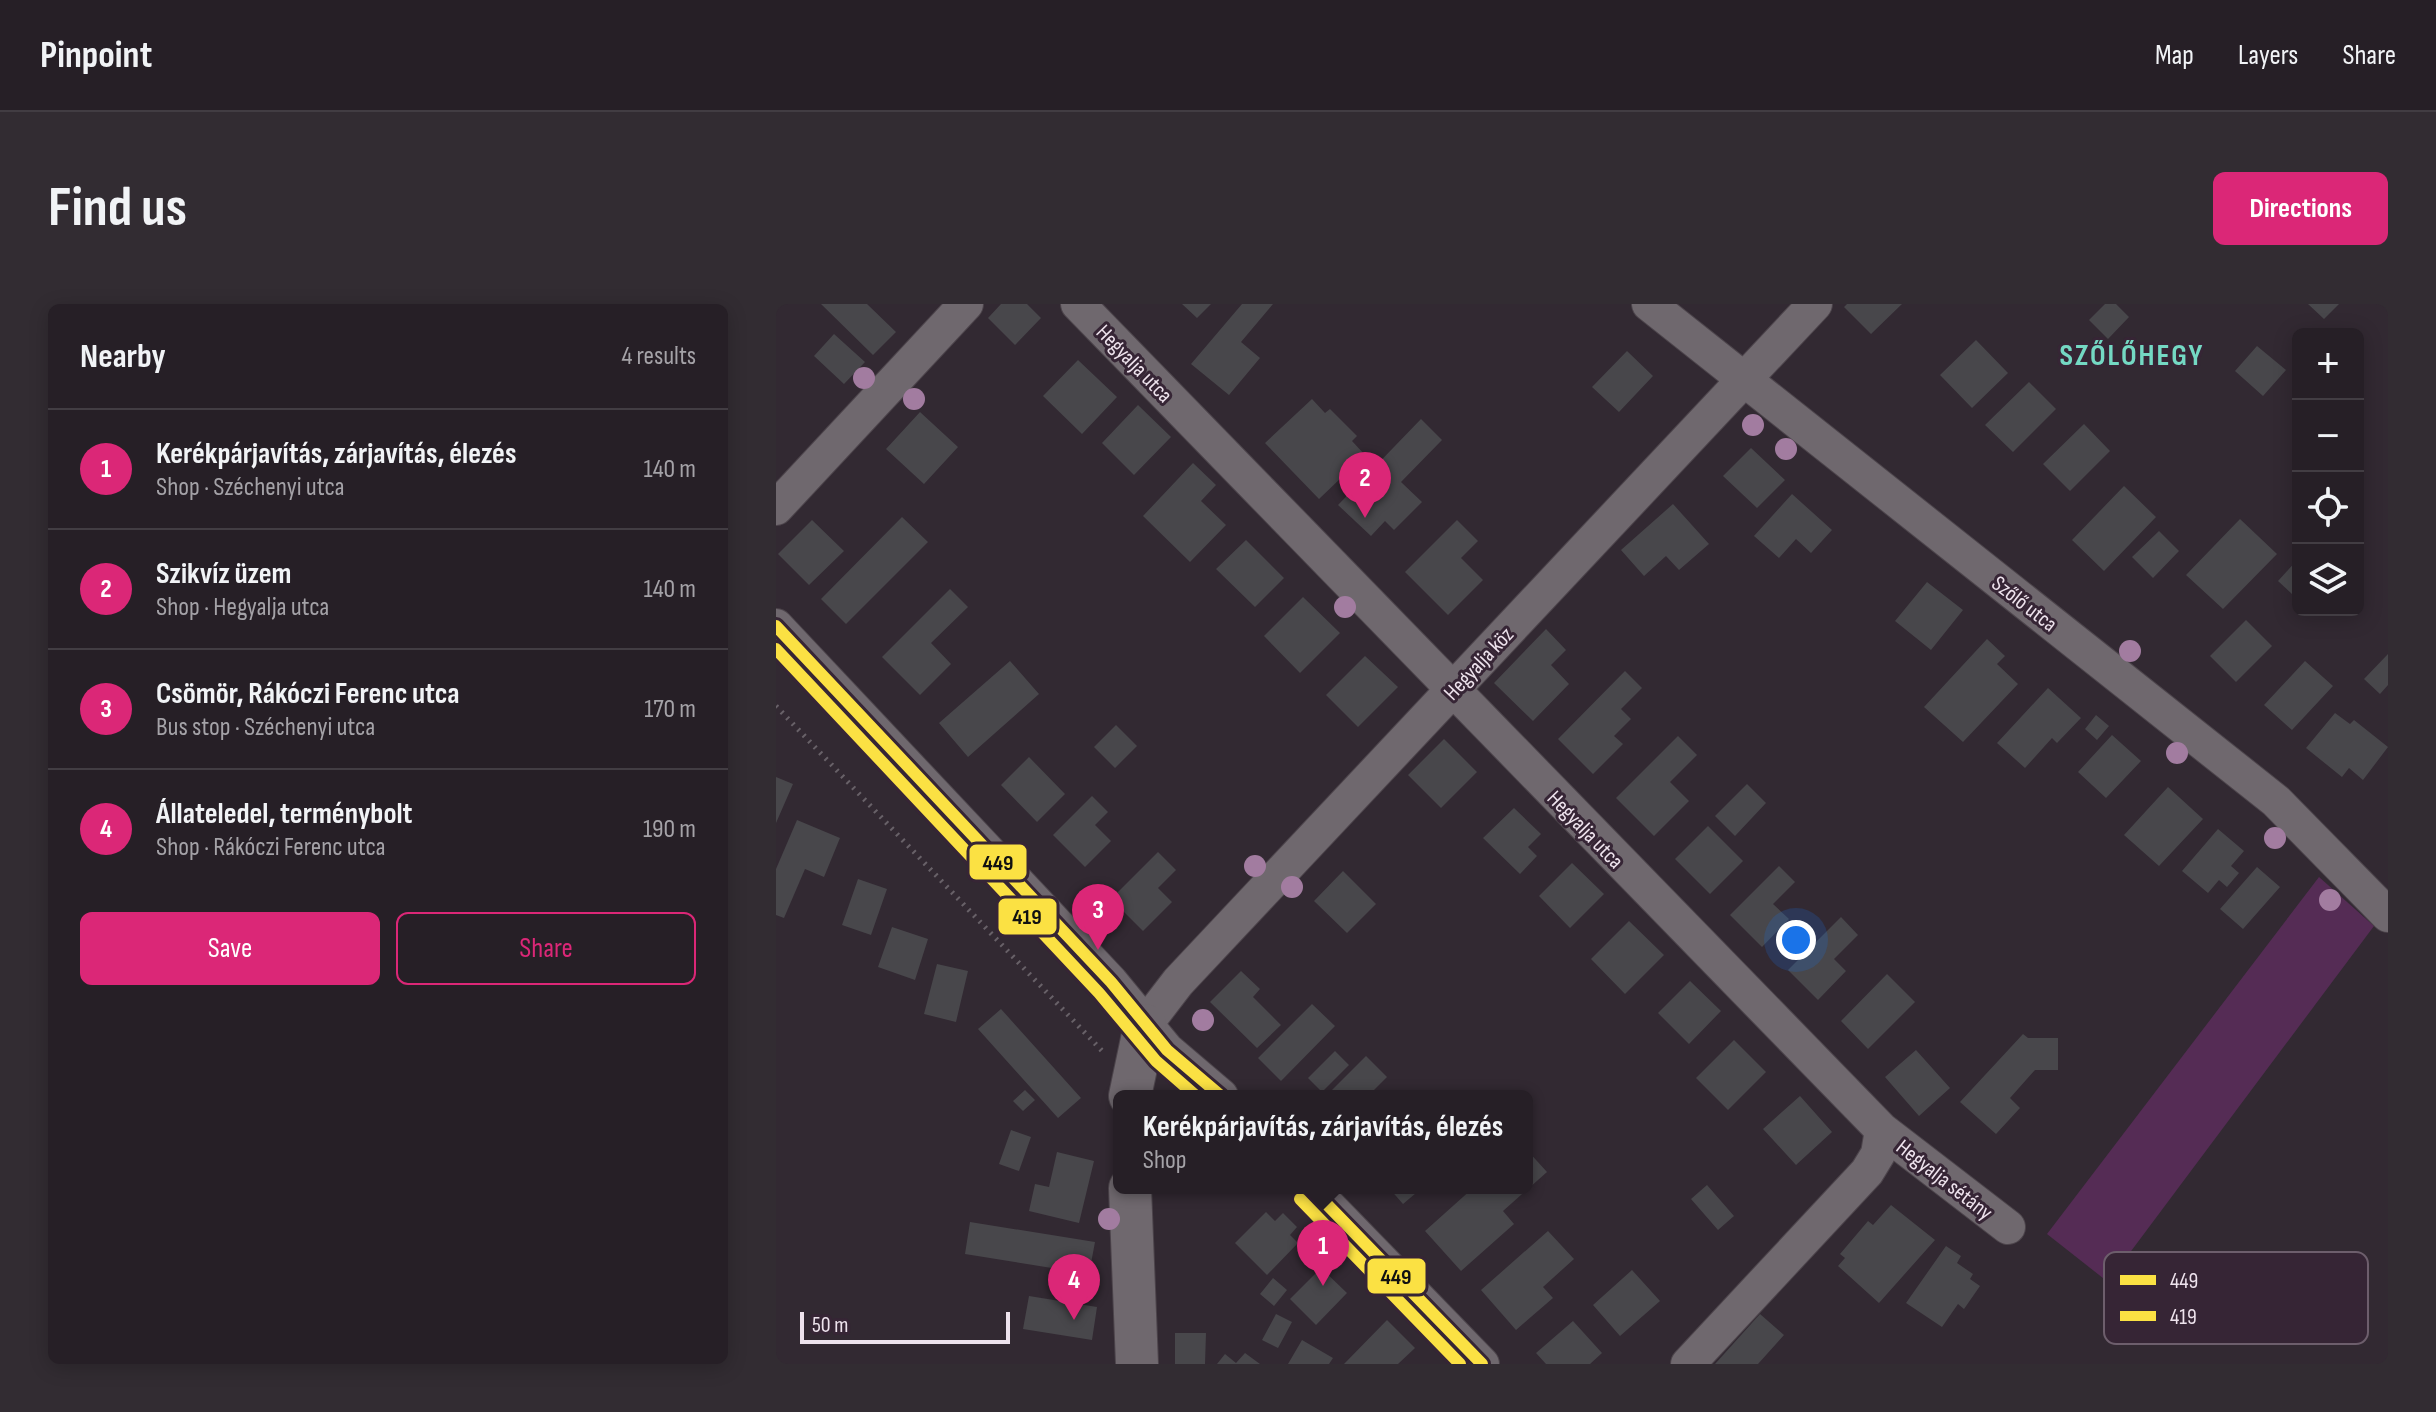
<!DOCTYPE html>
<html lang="en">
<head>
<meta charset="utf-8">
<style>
	body { margin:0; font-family:"Sofia Sans Condensed",sans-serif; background:#322c32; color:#f1f3f6 }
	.controls { position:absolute; right:24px; top:24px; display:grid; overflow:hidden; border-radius:12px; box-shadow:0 4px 20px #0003 }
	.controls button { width:72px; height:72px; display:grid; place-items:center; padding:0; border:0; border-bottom:2px solid #423d43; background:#261f26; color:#f1f3f6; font:40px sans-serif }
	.scale { position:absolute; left:24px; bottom:20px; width:210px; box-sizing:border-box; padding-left:8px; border:4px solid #eee3ed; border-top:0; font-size:22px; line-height:28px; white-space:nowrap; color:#eee3ed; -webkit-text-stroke:6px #362535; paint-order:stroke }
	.you { position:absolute; left:1020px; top:636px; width:28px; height:28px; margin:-20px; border:6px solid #fff; border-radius:50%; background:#1a73e8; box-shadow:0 0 0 12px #1a73e833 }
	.badge { display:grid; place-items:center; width:52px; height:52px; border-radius:50%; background:#db2777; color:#fff; font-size:26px; font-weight:700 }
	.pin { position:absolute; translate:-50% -66px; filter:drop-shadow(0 2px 4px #0008) }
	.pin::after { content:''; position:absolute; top:42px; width:28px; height:24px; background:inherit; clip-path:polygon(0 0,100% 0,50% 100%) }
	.popup { position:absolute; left:337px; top:786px; width:420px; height:104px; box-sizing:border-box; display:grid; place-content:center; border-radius:12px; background:#261f26; filter:drop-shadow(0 2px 6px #0005); font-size:26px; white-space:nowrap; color:#a4a2a7 }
	.popup b { font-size:30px; color:#f1f3f6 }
	.popup::after { content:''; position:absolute; left:50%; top:100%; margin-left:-16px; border:16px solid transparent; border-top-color:#261f26 }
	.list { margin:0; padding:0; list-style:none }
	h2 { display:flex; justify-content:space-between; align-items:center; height:104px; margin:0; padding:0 32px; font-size:34px }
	h2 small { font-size:26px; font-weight:400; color:#a4a2a7 }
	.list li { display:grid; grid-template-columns:52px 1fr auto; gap:24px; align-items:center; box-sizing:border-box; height:120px; padding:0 32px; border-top:2px solid #423d43 }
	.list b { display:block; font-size:30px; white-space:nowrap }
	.list p { margin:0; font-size:26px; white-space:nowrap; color:#a4a2a7 }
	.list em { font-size:26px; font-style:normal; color:#a4a2a7 }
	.actions { display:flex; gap:16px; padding:24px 32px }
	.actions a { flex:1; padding:18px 0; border:2px solid #db2777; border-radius:12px; text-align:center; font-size:28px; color:#db2777 }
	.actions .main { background:#db2777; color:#fff }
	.icon { flex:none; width:44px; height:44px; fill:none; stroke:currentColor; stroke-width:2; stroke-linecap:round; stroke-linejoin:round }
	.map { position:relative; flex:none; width:1612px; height:1060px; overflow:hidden; border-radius:12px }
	header { display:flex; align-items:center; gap:48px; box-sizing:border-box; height:112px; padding:0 40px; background:#261f26; border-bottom:2px solid #423d43 }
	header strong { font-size:38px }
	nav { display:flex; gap:44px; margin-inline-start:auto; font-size:28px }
	.intro { display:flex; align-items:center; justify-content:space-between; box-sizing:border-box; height:192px; padding:0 48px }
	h1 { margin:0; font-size:56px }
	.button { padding:20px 36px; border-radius:12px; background:#db2777; color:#fff; font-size:28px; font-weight:700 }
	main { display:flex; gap:48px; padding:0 48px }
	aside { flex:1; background:#261f26; border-radius:12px; box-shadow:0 4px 20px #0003 }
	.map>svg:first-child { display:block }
	.green { fill:#552c55 }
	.building { fill:#48474b }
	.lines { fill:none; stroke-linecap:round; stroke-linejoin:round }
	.minor-casing { stroke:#4c444b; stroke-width:36 }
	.tertiary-casing { stroke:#4c444b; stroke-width:44 }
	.path { stroke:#686168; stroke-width:5; stroke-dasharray:2 6; stroke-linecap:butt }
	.minor { stroke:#6f686e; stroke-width:34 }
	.tertiary { stroke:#6f686e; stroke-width:42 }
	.bus-1-casing { stroke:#362535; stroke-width:18 }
	.bus-2-casing { stroke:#362535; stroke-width:18 }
	.bus-1 { stroke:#fbe143; stroke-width:12 }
	.bus-2 { stroke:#fbe143; stroke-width:12 }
	.tree { fill:#a27ca0 }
	.labels { text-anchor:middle; stroke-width:6; stroke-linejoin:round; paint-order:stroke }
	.street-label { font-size:22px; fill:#eee3ed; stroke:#362535 }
	.district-label { font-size:30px; font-weight:bold; letter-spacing:2px; fill:#74d8c3; stroke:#362535 }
	.key { fill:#362535; stroke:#6d5e6c; stroke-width:2 }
	.key-label { font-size:22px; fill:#eee3ed }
	.line-badge { stroke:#362535; stroke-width:3 }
	.pale-badge-label { font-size:22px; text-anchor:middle; font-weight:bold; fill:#111 }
</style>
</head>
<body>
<header>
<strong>Pinpoint</strong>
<nav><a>Map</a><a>Layers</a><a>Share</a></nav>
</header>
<div class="intro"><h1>Find us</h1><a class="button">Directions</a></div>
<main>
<aside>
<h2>Nearby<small>4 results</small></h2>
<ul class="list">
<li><span class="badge">1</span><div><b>Kerékpárjavítás, zárjavítás, élezés</b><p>Shop · Széchenyi utca</p></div><em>140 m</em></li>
<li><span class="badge">2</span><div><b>Szikvíz üzem</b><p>Shop · Hegyalja utca</p></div><em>140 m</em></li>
<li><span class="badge">3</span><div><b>Csömör, Rákóczi Ferenc utca</b><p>Bus stop · Széchenyi utca</p></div><em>170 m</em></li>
<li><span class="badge">4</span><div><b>Állateledel, terménybolt</b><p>Shop · Rákóczi Ferenc utca</p></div><em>190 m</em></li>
</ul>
<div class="actions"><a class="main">Save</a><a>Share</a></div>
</aside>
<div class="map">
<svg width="1612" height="1060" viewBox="0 0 1612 1060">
	<rect width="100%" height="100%" fill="#322932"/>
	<path class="green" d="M1543,573L1598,622L1332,978L1271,930Z"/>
	<path class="building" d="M45,0H91L120,28L97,51Z
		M225,0H251L265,14L239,41L212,14Z
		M406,0H435L421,14Z
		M466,0H497L465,38L484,54L453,91L415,60Z
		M1071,0H1126L1095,30L1068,3Z
		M1329,0H1340L1353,13L1332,35L1313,16Z
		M1532,0H1563L1548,15Z
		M58,30L89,58L68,80L38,52Z
		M1200,36L1232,69L1196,104L1164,71Z
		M1481,42L1510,66L1487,92L1459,67Z
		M851,47L877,72L843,108L816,83Z
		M302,56L341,93L306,130L267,92Z
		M1253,78L1280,105L1237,148L1209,121Z
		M536,95L549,109L554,105L581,132L576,137L589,151L543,195L489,139Z
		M362,101L395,133L358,171L326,139Z
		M144,108L182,143L148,180L110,145Z
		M645,115L666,136L625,178L646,198L618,226L609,217L595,232L562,201Z
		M1308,120L1334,147L1294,187L1267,160Z
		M975,144L1009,176L981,204L947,172Z
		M417,159L440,181L425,197L450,221L414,258L367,212Z
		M1348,182L1380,213L1328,267L1296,236Z
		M1016,190L1056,226L1035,249L1020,235L1003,254L978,232Z
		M897,200L933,240L903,266L890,252L868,272L845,246Z
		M126,213L152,238L70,320L45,295Z
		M1464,215L1501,250L1447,305L1410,271Z
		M36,216L68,247L33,281L2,250Z
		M681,216L702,237L685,254L707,276L672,311L629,268Z
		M1383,227L1403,247L1377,274L1356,253Z
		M470,236L508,274L479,303L440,265Z
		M1522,255V284L1516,290L1502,277Z
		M1151,278L1187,306L1155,346L1119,317Z
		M174,285L192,303L155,339L175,360L144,391L106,353Z
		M527,293L564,329L524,369L488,332Z
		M1470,316L1496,342L1460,378L1434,352Z
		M770,325L790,346L775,361L793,380L757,417L718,379Z
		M1211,335L1229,352L1221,360L1242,380L1187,438L1148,403Z
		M1612,350V381L1604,390L1588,375Z
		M589,352L622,383L582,423L550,391Z
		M234,357L263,390L192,453L163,419Z
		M1529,357L1557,382L1516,426L1488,401Z
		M849,367L866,384L845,405L855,415L838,432L847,440L817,470L782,435Z
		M1272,384L1305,414L1281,439L1276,434L1249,464L1221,439Z
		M1559,409L1574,420L1578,416L1612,443L1587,476L1573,464L1566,473L1530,444Z
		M1320,411L1333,422L1321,436L1309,425Z
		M340,421L361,442L339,464L318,443Z
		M1336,431L1365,457L1330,494L1302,468Z
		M902,432L921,451L894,478L913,497L878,532L840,494Z
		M668,435L701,468L665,504L632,471Z
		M253,453L289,490L261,518L225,481Z
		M0,473L17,480L0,519Z
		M971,480L990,499L959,532L939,512Z
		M1392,483L1427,515L1383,562L1348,531Z
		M316,492L332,508L319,521L335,537L309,563L277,531Z
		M738,504L765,530L752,543L761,552L744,570L707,534Z
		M21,516L64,534L48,573L29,565L8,614L0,611V565Z
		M932,522L967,557L934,590L899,555Z
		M1442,525L1468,547L1455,562L1463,569L1451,583L1443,576L1432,589L1406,567Z
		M382,548L400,566L382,584L396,598L367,627L335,595Z
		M796,559L828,590L794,624L763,592Z
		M1003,562L1019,578L997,600L1013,615L986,643L954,611Z
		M1481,563L1504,583L1467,625L1444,605Z
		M567,567L600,600L571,629L538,597Z
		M82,575L111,585L95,631L66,621Z
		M1065,613L1082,631L1058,655L1070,667L1042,696L1012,666Z
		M853,617L888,651L849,690L815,655Z
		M116,623L152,635L139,676L102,663Z
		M161,660L192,667L180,718L148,710Z
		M465,667L484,685L477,693L505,721L481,744L434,698Z
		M1111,670L1139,698L1092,745L1065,717Z
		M914,677L945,707L913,740L882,709Z
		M536,700L559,722L505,777L482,754Z
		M225,705L305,794L282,814L202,725Z
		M1247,730L1252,734H1282V766H1259L1234,794L1244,804L1220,830L1184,798Z
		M958,736L990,768L952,806L920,774Z
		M1140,746L1174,784L1143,812L1109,773Z
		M559,747L573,761L546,788L532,774Z
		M590,752L611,773L592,792H550Z
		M249,786L259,796L247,807L237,797Z
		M1024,792L1056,828L1020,861L987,825Z
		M235,826L255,833L243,867L223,860Z
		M751,846L771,868L727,907L738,920L685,967L649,927L697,884H751Z
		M281,848L318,857L303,919L253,907L259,880L273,883Z
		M931,881L958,912L942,926L915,895Z
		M613,884H646L627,900Z
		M1115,901L1159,936L1103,999L1062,962L1069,954L1064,950L1092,917L1097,921Z
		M490,908L499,917L507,909L521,923L514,931L522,939L491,971L459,939Z
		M194,918L319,938L313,970L189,950Z
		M772,927L798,955L767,983L777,994L740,1026L705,986Z
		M1170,942L1185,952L1181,959L1197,970L1194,975L1204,982L1188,1005L1182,1000L1166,1023L1130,999Z
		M545,964L571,989L540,1021L514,995Z
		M856,966L884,997L844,1032L817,1001Z
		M497,974L511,986L498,1002L484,990Z
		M253,992L321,1003L316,1036L247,1025Z
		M500,1010L516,1018L502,1044L486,1036Z
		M984,1010L1008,1031L982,1060H939Z
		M611,1016L639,1044L622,1060H568Z
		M797,1017L826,1049L814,1060H770L760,1049Z
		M399,1029H430L429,1060H399Z
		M526,1036L557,1054L553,1060H512Z
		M469,1049L484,1060H441L449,1050L460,1059Z"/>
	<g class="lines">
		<defs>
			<path id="minor" d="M302,0L1106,826L1102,850L1091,868L912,1060
				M873,0L1500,497L1612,611
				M0,204L190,0
				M0,322L335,678L391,746L445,792
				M369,721L402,678L1039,0
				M1106,826L1232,923
				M535,884L706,1060"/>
			<path id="tertiary" d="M354,792L369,721
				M354,884L361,1060"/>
		</defs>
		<use href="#minor" class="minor-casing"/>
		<use href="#tertiary" class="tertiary-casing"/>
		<path class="path" d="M0,402L329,750"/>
		<use href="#minor" class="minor"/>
		<use href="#tertiary" class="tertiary"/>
		<defs>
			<path id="bus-1" d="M0,322L335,678L391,746L445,792
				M535,884L706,1060"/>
			<path id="bus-2" d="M0,345L323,689L380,757L420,792
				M524,895L684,1060"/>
		</defs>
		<use href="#bus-1" class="bus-1-casing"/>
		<use href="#bus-2" class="bus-2-casing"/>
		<use href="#bus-1" class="bus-1"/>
		<use href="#bus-2" class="bus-2"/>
	</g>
	<g class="tree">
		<circle cx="88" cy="74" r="11"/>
		<circle cx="138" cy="95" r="11"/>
		<circle cx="977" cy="121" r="11"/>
		<circle cx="1010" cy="145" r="11"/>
		<circle cx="569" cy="303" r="11"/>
		<circle cx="1354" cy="347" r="11"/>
		<circle cx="1401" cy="449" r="11"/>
		<circle cx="1499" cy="534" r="11"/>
		<circle cx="479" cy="562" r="11"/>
		<circle cx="516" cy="583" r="11"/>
		<circle cx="1554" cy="596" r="11"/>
		<circle cx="427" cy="716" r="11"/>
		<circle cx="333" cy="915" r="11"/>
	</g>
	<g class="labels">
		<g class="street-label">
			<text transform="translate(359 59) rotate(46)" y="8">Hegyalja utca</text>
			<text transform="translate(1249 299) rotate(38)" y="8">Szőlő utca</text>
			<text transform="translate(702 359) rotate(-47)" y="8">Hegyalja köz</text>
			<text transform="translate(810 525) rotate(46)" y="8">Hegyalja utca</text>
			<text transform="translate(1169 875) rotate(38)" y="8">Hegyalja sétány</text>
		</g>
		<g class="district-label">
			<text x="1356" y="61">SZŐLŐHEGY</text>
		</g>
	</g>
	<rect x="1328" y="948" width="264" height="92" rx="12" class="key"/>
	<rect x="1344" y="971" width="36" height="10" fill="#fbe143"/>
	<rect x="1344" y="1007" width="36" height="10" fill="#fbe143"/>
	<g class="key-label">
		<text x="1394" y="984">449</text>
		<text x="1394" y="1020">419</text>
	</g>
	<g class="line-badge">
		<rect x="192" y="539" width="60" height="38" rx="8" fill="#fbe143"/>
		<rect x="221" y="593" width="61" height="39" rx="8" fill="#fbe143"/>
		<rect x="590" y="953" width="61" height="38" rx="8" fill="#fbe143"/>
	</g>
	<g class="pale-badge-label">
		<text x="222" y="566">449</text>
		<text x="251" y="620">419</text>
		<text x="620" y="980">449</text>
	</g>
</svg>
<div class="controls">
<button>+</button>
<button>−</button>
<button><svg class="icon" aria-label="locate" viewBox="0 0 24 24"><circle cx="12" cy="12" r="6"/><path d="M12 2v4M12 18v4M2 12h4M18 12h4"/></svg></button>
<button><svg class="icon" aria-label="layers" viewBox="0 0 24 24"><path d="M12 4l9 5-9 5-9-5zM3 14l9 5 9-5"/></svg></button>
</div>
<div class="scale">50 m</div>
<div class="you"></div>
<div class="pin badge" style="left:547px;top:982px">1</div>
<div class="popup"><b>Kerékpárjavítás, zárjavítás, élezés</b>Shop</div>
<div class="pin badge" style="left:589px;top:214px">2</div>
<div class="pin badge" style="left:322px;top:646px">3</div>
<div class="pin badge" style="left:298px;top:1016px">4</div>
</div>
</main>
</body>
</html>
